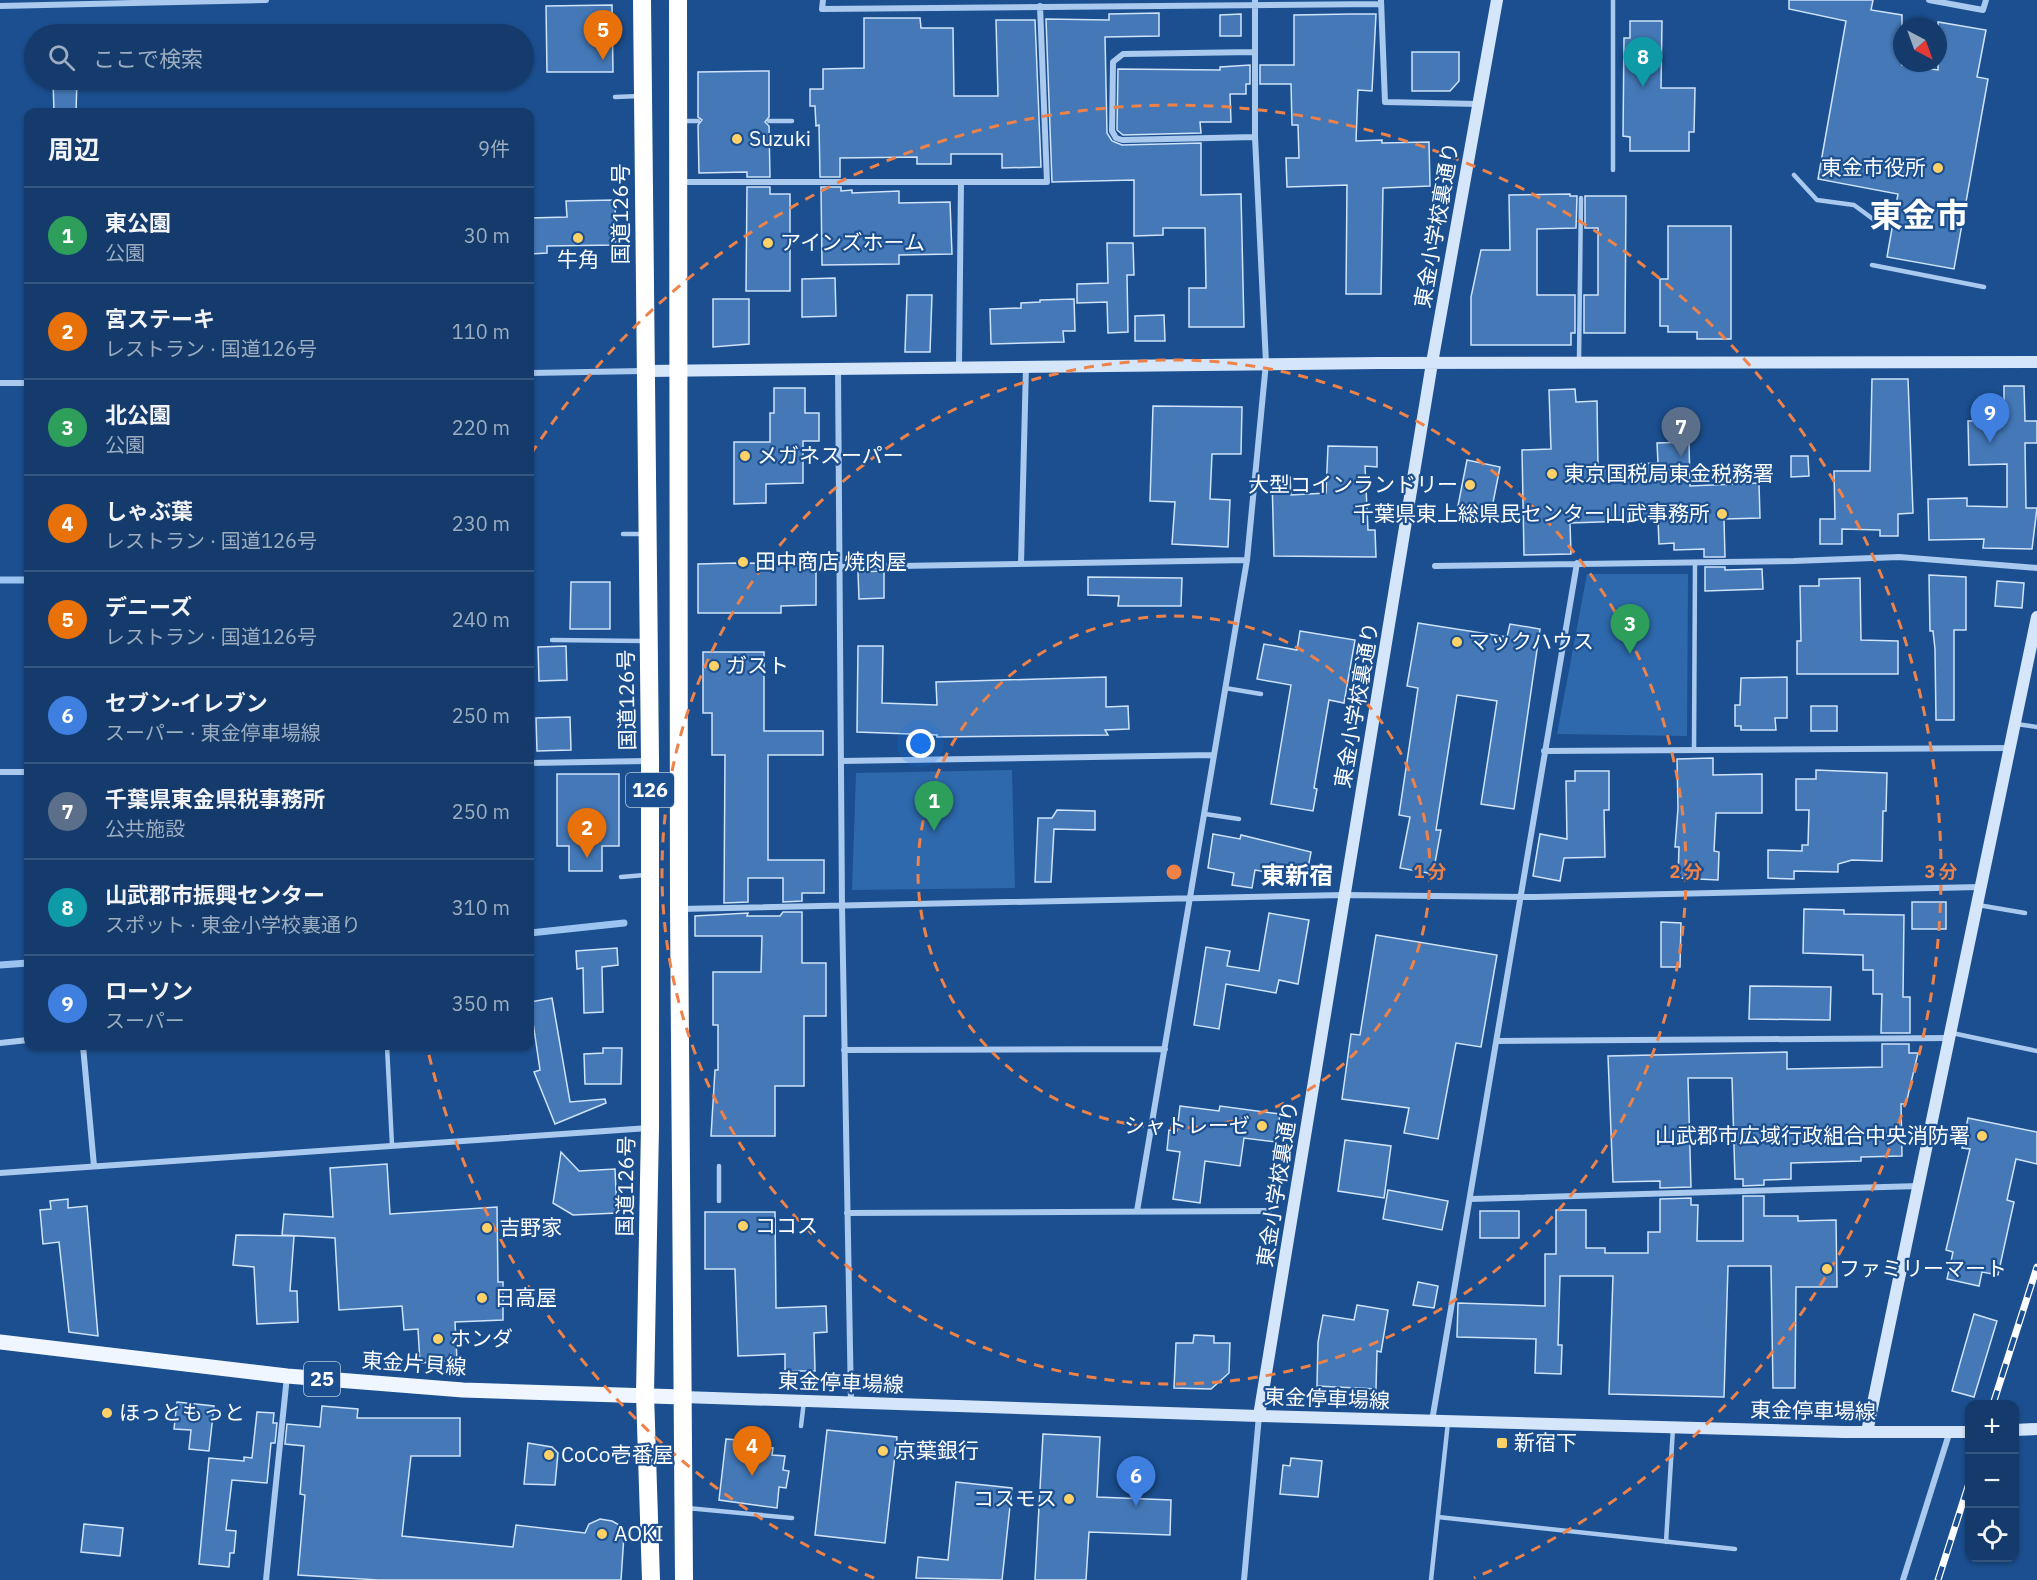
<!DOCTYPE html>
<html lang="ja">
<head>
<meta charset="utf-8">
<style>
	body { margin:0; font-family:"IBM Plex Sans","Noto Sans JP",sans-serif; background:#1d4271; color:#f1f3f6 }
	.controls { position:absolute; right:18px; bottom:18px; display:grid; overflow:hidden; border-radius:12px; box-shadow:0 2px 4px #0004 }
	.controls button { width:54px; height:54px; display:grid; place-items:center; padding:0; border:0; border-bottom:2px solid #33557e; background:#143b6b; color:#f1f3f6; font:30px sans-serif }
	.compass { position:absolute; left:1893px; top:18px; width:54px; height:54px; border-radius:50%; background:#143b6b; box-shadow:0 2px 4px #0004; rotate:139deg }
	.you { position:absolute; left:921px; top:744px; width:21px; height:21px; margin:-15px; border:4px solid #fff; border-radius:50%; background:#1a73e8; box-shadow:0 0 0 9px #1a73e833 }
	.badge { display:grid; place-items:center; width:39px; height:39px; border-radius:50%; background:#8abfa5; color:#fff; font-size:20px; font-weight:700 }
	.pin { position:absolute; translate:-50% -50px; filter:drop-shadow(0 2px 3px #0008) }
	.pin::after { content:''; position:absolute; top:32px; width:21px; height:18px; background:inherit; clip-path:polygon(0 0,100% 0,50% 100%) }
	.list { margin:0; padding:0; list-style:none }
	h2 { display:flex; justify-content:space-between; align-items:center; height:78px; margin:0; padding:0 24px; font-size:26px }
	h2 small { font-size:20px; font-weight:400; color:#9dadc1 }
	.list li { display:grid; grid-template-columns:39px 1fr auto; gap:18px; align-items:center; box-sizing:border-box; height:96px; padding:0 24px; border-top:2px solid #33557e }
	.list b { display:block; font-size:22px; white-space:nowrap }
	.list p { margin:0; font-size:20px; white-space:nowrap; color:#9dadc1 }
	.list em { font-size:20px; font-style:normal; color:#9dadc1 }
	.icon { flex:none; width:33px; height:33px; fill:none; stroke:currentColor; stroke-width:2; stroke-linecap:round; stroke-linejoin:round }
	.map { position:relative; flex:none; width:2037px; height:1580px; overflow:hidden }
	.search { position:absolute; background:#143b6b; box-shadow:0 2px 4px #0004; left:24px; top:24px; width:510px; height:66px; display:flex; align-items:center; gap:15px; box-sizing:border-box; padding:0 21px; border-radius:33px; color:#9dadc1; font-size:22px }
	.panel { position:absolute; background:#143b6b; box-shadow:0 2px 4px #0004; left:24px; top:108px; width:510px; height:942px; border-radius:12px }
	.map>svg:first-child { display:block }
	.green { fill:#2e69ad }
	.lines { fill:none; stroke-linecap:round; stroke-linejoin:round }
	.stream { stroke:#9cc4f0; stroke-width:7 }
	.building { fill:#4478b7; stroke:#cfe3fa; stroke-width:1.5 }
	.lane { stroke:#a9c9ee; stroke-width:4.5 }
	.street { stroke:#a9c9ee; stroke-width:6 }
	.secondary { stroke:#d6e6fa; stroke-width:12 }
	.primary { stroke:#f0f6ff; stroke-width:15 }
	.highway { stroke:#fff; stroke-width:18 }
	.rail-casing { stroke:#fff; stroke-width:7 }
	.rail { stroke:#1b4f8f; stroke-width:4.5; stroke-dasharray:14; stroke-linecap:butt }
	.ring { fill:none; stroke:#ee8249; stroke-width:3; stroke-dasharray:10 8 }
	.poi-dot { fill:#ffd166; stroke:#1b4f8f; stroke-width:2 }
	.labels { text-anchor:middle; stroke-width:4.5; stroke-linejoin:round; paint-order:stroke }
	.shield { fill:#1b4f8f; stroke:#bbcadd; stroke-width:1.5 }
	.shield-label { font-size:20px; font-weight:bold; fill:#fff }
	.poi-label { font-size:21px; fill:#fff; stroke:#1b4f8f; text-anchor:start }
	.street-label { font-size:21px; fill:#fff; stroke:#1b4f8f }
	.quarter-label { font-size:24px; font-weight:bold; fill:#fff; stroke:#1b4f8f }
	.town-label { font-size:33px; font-weight:bold; fill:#fff; stroke:#1b4f8f }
	.centre { fill:#ee8249; stroke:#1b4f8f; stroke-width:3 }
	.ring-label { font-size:18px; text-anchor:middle; font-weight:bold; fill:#ee8249; stroke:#1b4f8f; stroke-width:4.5; stroke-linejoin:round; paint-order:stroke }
</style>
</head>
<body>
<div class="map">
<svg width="2037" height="1580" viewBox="0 0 2037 1580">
	<rect width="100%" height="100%" fill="#1b4f8f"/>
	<path class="green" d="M1587,574H1688L1687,736L1557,734Z
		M1012,770L1015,888L852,890L856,773Z"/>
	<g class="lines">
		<path class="stream" d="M0,580H28
			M530,933L624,923
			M0,965L28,963"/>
	</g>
	<path class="building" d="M1789,0H1873L1871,10L1902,15V65L1938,70V22L1986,30L1977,77L1988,79L1954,269L1887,257L1898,194L1818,179L1846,21L1789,9Z
		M612,5L613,72H547L546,6Z
		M1159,13V36L1105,37L1107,133L1112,141L1122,145L1201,143V195L1241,194L1244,327H1189V288H1206L1205,228H1163V235L1134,236V180L1052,182L1046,19L1109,20V14Z
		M1241,14V36H1220V15Z
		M1352,14H1376L1372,91L1358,90L1356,141L1382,140V143L1429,142L1430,186L1383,188L1381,294H1346L1347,185L1287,187L1286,158H1299L1298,125H1292L1291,84H1260V65H1294V15Z
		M864,18H920L921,28H953L954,96H998L996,20H1035L1041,167L1002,168V154H951V164H917V157L840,158V177H820L819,125L816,126L815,106H810V89H823V69L864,68Z
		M1630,21H1662L1661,88H1695L1694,132H1689V151H1630V137L1623,136L1624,38H1630Z
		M1412,52H1459V81L1450,91H1412Z
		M1250,65V84H1246V94H1230L1231,122H1200L1201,133L1123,135L1117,130L1118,69L1220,70V67Z
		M769,71V117L765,122L769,126L770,177H747V172L699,173L698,125L702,120L698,117V72Z
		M53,80H77L76,112H54Z
		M747,187H770V194H790V291H746Z
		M821,187H841V191L852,190V193L899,191V203L950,202L952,254L899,255V264L822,265Z
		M1570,194V196H1577L1576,228L1537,229V295H1575V333H1571V345H1471V297L1481,250H1510L1509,195Z
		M1585,196H1626L1625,333H1584V295H1598V228H1585Z
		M615,200L616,245L547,246V253L530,254V218L567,217L566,201Z
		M1668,226H1731V339H1697V332H1668V326H1660V279H1668Z
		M1107,243H1133L1134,275H1127L1128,332L1108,333L1107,302L1077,303V284L1108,283Z
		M835,278L836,316L802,317V279Z
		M907,295H932L930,352H905Z
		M713,299H749V344L713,347Z
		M1074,299L1075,331H1063L1064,342L991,344L990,309L1021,308V303L1040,302V300Z
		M1164,315L1165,341H1135V316Z
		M1872,379H1908L1913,513L1898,514V536H1880V530L1842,529V544H1820V519H1835L1834,471H1870Z
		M2004,386H2024L2025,421H2037V443H2025L2026,508H2037L2032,549L1983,548L1984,539L1929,540L1928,499L1967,498V506L2007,507V464L1969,465L1968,421L2004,420Z
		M774,388H805V413H819V441H803V483L766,484V503L734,504V442H770V413H774Z
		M1575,389L1576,402L1597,401L1598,465L1658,463L1657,443L1689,442L1690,486L1759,483L1760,518L1724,519L1725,557H1704V549L1674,550V543L1659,544L1658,520L1570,523L1571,554L1524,555L1522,450L1551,449L1549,390Z
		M1153,406L1242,407L1241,454H1212L1210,499L1230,500L1228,547L1172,544L1175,502L1150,501Z
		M1328,446L1377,447V467L1365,466L1368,530H1375L1376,557L1274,556L1272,478L1290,477L1291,495L1326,493Z
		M1791,456H1808L1809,476L1791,477Z
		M1467,460L1500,467L1490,518L1457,511Z
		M736,563L816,564V605L781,606V613H698V564Z
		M1705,567H1725V570L1762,569L1763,589L1705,591Z
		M884,571V598L859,599L858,572Z
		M1929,575L1966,577V630H1954V720H1936L1935,649L1933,631H1930Z
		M1088,577L1182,578L1181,606H1118L1119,596L1088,595Z
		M1860,578L1861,640L1898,641V674H1797V641H1801L1800,586H1819V579Z
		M1997,581L2024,583L2022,608L1995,606Z
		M571,582H610V629H570Z
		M1418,623L1507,637L1510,624L1540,629L1514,809L1481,804L1497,701L1457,695L1436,830H1441L1433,874L1400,868L1410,817L1399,815L1418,688L1407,686Z
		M1300,631L1355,640L1344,703L1329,700L1314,788L1317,789L1313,811L1271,804L1291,685L1257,679L1264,644L1297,650Z
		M566,646L567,680L539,681L538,647Z
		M858,646H883L882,703L937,705L936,682L1106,677V707L1128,706L1129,729L1105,730L1108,735L937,737V735L857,732Z
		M703,652H764V731H823V755H768V860H824V893H802V901L783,902V878H748V902L724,903L725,755H712V713H703Z
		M1787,677V718H1775L1776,730H1741V726H1735V705H1740L1741,678Z
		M1811,706H1837V731H1811Z
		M570,717L571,750L537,751L536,718Z
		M1713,758V775L1762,774V813H1716L1714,851L1719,852L1718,880L1678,878L1679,847H1675L1678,808L1677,759Z
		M1816,770L1887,773L1886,811H1883L1882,861L1852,860L1838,864V872L1794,871V879L1768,878V850L1802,851V845H1808L1809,810H1796V779H1816Z
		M1575,771H1609V810H1604L1605,857L1564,858L1560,881L1533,876L1540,834L1567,839L1566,781H1575Z
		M557,774H619V846H602V871H569V846H557Z
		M1057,810L1095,811V830L1054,829L1051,882H1035L1038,818H1052Z
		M1213,834L1240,839L1241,835L1311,852L1306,879L1255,870L1252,888L1232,885L1234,873L1208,868Z
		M1912,902H1946V929H1912Z
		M1804,909L1844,910V914L1904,915L1903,997H1910V1033H1881L1882,994H1873V970H1863V955L1803,953Z
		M783,912H802V963H826V1016H804V1086H775V1136H711L715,1070H718V1025H713V972H761L762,936H695V916L748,913L747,916H780Z
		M1269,913L1309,920L1298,984L1279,980L1276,993L1226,984L1219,1029L1194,1025L1206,947L1230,951L1227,966L1259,971Z
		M1661,922L1681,923L1680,967H1661Z
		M1376,935L1497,955L1481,1047L1456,1043L1438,1139L1404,1133L1409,1108L1342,1099L1351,1034L1360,1035Z
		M617,948L618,965L602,967L603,1012L584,1013L583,968L577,969L576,951Z
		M1750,986L1831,987L1830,1020L1749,1019Z
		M552,998L570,1102L605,1099L606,1103L555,1124L534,1072L540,1070L530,1002Z
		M1882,1044H1909V1053H1918L1906,1104H1901L1902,1156L1861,1157V1161L1791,1163V1179L1764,1180V1185L1743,1186V1179H1735L1732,1078H1688L1691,1187L1660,1188V1181L1613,1182L1608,1056L1787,1052V1069L1882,1067Z
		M603,1048H622L621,1084H585L584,1054L603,1053Z
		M1180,1106L1219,1111L1220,1106L1280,1114L1276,1142L1244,1138L1240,1166L1205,1161L1200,1203L1173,1199L1180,1152L1167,1150L1169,1130L1177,1131Z
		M1968,1118L2037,1132V1164L2016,1159L2007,1200L2014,1202L1998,1275L1982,1272L1979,1286L1947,1279L1953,1252L1946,1250L1970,1149L1962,1148Z
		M1345,1140L1391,1146L1384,1198L1338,1191Z
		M561,1152L579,1171L615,1169L617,1213L573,1215L553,1203Z
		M387,1164L390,1214L497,1207L498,1282H503V1320L455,1322L457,1360L420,1363L418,1329L404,1330L402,1306L339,1310L335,1238L282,1235L284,1214L333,1217L330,1168Z
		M1388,1190L1448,1201L1442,1230L1383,1219Z
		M1743,1196H1764V1216H1798V1221L1836,1220L1837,1287H1796L1795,1388H1773L1771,1266H1728L1724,1397L1609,1394L1613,1276H1560L1558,1345H1562L1561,1374L1535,1373L1536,1339L1457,1337L1458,1303L1545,1306V1254H1556V1210H1586V1248H1605V1253H1648V1232H1660V1199L1691,1198V1205H1698L1697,1241H1743Z
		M68,1199V1208L87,1206L98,1336L69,1332L59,1242L43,1244L40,1210L51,1209L50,1201Z
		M1480,1211H1519V1238H1480Z
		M705,1212H775L776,1308L826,1306L827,1332L814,1333L815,1371H785V1354L738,1356L735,1269H705Z
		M236,1235L294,1236L290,1291H297L298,1322L257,1324L254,1267L233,1265Z
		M1418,1282L1438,1286L1434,1308L1413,1305Z
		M1357,1305L1388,1310L1381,1352L1377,1351L1376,1389L1317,1386L1318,1342L1323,1315L1354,1320Z
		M1974,1314L1997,1321L1974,1397L1952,1391Z
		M1194,1335L1214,1336V1343H1230L1229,1373L1211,1389L1174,1388L1176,1343H1193Z
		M177,1402L214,1406L209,1451L189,1449L191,1430L174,1429Z
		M322,1406L358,1409L357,1418H460V1456H411L402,1536L513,1547L516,1525L585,1533L589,1524L600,1519L612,1521L621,1526L624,1535L621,1580H378L298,1575L305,1495L300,1494L304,1446L285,1444L287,1424L320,1427Z
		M257,1412L274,1413L273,1423H277L275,1443H271L267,1483L232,1480L226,1530L236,1531L234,1553H230L229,1567L199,1564L209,1458L244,1461V1457L252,1458Z
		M827,1430L897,1437L885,1543L815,1535Z
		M1043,1434L1100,1437L1097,1497L1171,1500L1170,1535L1089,1532L1086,1580H1035Z
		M726,1439L761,1442L760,1447L773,1448L772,1455L785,1456L783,1470L789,1471L786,1488L779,1487L777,1508L719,1500Z
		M528,1443L552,1447L558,1453L555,1485L524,1484Z
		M1291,1458L1322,1461L1318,1497L1280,1494L1283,1465L1290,1466Z
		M956,1482L1012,1488L1002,1580L916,1578L918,1557L948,1560Z
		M84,1524L123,1528L120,1556L81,1552Z"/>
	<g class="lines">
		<path class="lane" d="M1613,0V170
			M615,97L640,96
			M683,121H698
			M769,121H792
			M1794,175L1817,200L1854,205L1877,222
			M1872,265L1984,287
			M1579,360L1581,198
			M623,534H644
			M552,640L643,641
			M1225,688L1261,694
			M2016,724L2037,727
			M1694,749L1695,563
			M1205,814L1239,819
			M621,877L645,875
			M1978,905L2025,913
			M1952,1033L2037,1051
			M387,1046L392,1145
			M719,1166V1201
			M801,1426L804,1401
			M687,1508L792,1518
			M1438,1517L1735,1549
			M1666,1542L1673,1428
			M1431,1580L1448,1422"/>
		<path class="street" d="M823,0L822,9L1381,4
			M1381,0L1385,102L1478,104
			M1929,0L1983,10L1986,0
			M0,6L266,0
			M1254,52L1123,54L1113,62L1112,131L1116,138L1122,140L1255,137
			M680,182H1047L1040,6
			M959,366L961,182
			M838,368L842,906L851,1403
			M530,373L643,371
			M0,383H28
			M1021,564L1026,366
			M1435,566L1794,561L1899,557L2037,568
			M839,567L1247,560
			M1544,751L2010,748
			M841,761L1214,755
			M530,763L647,761
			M0,772H28
			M680,909L1344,895L1535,897L1980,887
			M1497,1041L1949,1038
			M0,1043L28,1040
			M83,1046L94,1166
			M844,1050L1165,1049
			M0,1173L649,1128
			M1470,1199L1920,1186
			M1137,1211L1247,560L1266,363L1255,137V0
			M847,1213L1269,1211
			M1432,1421L1577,563
			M266,1580L287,1376
			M1244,1580L1259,1416
			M1903,1580L1949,1434"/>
		<path class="secondary" d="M645,371L1379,363L2037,362
			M683,1397L1259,1416L1844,1432H1970
			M1259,1416L1432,363L1497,0
			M2014,1430L2037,1429
			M1867,1432L2037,617"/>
		<path class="primary" d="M0,1342L287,1376L463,1390L683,1397"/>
		<path class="highway" d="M642,0L650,761V1128L645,1394L651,1580
			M678,0L679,909L684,1580"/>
		<defs>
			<path id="rail" d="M1993,1404L2037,1267
				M1938,1580L1970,1480"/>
		</defs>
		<use href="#rail" class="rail-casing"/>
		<use href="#rail" class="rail"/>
	</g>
	<g class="ring">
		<circle cx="1174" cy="872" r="256"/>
		<circle cx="1174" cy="872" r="512"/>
		<path d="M874 1578A767 767 0 0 1 428 1051M531 454A767 767 0 1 1 1474 1578"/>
	</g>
	<g class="poi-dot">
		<circle cx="737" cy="139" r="6"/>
		<circle cx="1938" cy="168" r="6"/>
		<circle cx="578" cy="238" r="6"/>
		<circle cx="768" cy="243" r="6"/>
		<circle cx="745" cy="456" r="6"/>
		<circle cx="1552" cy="474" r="6"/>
		<circle cx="1470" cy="485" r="6"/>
		<circle cx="1722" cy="514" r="6"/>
		<circle cx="743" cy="562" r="6"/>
		<circle cx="1457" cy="642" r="6"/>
		<circle cx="714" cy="666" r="6"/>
		<circle cx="1262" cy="1126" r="6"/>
		<circle cx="1982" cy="1136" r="6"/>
		<circle cx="743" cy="1226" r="6"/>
		<circle cx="487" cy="1228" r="6"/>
		<circle cx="1827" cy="1269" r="6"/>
		<circle cx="482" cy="1298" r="6"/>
		<circle cx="438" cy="1339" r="6"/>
		<circle cx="107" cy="1413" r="6"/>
		<rect x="1496" y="1437" width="12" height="12" rx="3"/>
		<circle cx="883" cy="1451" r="6"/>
		<circle cx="549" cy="1455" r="6"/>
		<circle cx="1069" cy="1499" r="6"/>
		<circle cx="602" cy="1534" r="6"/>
	</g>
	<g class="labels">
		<g class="shield">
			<rect x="626" y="773" width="48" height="34" rx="4.5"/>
			<rect x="304" y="1362" width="36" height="34" rx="4.5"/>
		</g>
		<g class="shield-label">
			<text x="650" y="797">126</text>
			<text x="322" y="1386">25</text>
		</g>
		<g class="poi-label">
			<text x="749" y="146">Suzuki</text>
			<text x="1926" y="175" text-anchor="end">東金市役所</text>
			<text x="780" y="250">アインズホーム</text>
			<text x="578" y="267" text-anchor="middle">牛角</text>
			<text x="757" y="463">メガネスーパー</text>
			<text x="1564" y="481">東京国税局東金税務署</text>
			<text x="1458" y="492" text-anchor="end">大型コインランドリー</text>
			<text x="1710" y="521" text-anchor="end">千葉県東上総県民センター山武事務所</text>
			<text x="755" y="569">田中商店 焼肉屋</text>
			<text x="1469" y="649">マックハウス</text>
			<text x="726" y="673">ガスト</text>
			<text x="1250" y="1133" text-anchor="end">シャトレーゼ</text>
			<text x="1970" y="1143" text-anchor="end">山武郡市広域行政組合中央消防署</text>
			<text x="755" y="1233">ココス</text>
			<text x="499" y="1235">吉野家</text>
			<text x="1839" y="1276">ファミリーマート</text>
			<text x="494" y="1305">日高屋</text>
			<text x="450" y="1346">ホンダ</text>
			<text x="119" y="1420">ほっともっと</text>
			<text x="1514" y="1450">新宿下</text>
			<text x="895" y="1458">京葉銀行</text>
			<text x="561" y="1462">CoCo壱番屋</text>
			<text x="1057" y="1506" text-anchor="end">コスモス</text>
			<text x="614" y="1541">AOKI</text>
		</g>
		<g class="street-label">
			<text transform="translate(621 214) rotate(-90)" y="7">国道126号</text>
			<text transform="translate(1437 225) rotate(-80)" y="7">東金小学校裏通り</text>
			<text transform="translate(627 700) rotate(-91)" y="7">国道126号</text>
			<text transform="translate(1357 705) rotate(-80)" y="7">東金小学校裏通り</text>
			<text transform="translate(1278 1184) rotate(-81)" y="7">東金小学校裏通り</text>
			<text transform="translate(626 1186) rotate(-89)" y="7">国道126号</text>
			<text transform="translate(414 1364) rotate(4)" y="7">東金片貝線</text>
			<text transform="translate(841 1383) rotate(2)" y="7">東金停車場線</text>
			<text transform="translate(1327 1399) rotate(2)" y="7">東金停車場線</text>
			<text transform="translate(1813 1411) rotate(1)" y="7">東金停車場線</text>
		</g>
		<g class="quarter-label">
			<text x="1297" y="884">東新宿</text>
		</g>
		<g class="town-label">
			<text x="1919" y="227">東金市</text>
		</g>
	</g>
	<circle cx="1174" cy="872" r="9" class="centre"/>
	<g class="ring-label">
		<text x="1430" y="878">1 分</text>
		<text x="1686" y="878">2 分</text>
		<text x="1941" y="878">3 分</text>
	</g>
</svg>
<div class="controls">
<button>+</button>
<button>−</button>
<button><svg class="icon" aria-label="locate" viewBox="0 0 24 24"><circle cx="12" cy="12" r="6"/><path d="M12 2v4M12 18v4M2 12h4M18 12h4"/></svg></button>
</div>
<svg class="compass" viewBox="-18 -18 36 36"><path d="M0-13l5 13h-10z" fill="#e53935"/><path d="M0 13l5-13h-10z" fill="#9dadc1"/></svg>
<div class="you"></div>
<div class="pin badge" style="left:934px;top:831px;background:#2e9e5b">1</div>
<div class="pin badge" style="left:587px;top:858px;background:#e8710a">2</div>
<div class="pin badge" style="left:1630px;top:654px;background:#2e9e5b">3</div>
<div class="pin badge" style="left:752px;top:1476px;background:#e8710a">4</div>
<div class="pin badge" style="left:603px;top:60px;background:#e8710a">5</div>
<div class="pin badge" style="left:1136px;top:1506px;background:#3f7fe0">6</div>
<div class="pin badge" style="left:1681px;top:457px;background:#5c6f8a">7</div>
<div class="pin badge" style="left:1643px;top:87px;background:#0f9aa8">8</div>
<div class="pin badge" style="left:1990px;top:443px;background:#3f7fe0">9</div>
<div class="search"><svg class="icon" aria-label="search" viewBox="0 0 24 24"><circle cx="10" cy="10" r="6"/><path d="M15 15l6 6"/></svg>ここで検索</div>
<section class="panel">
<h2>周辺<small>9件</small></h2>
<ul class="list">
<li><span class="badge" style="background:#2e9e5b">1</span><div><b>東公園</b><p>公園</p></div><em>30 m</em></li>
<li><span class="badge" style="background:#e8710a">2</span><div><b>宮ステーキ</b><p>レストラン · 国道126号</p></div><em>110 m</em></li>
<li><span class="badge" style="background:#2e9e5b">3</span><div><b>北公園</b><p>公園</p></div><em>220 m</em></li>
<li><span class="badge" style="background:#e8710a">4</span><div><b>しゃぶ葉</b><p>レストラン · 国道126号</p></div><em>230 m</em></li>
<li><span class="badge" style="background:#e8710a">5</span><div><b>デニーズ</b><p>レストラン · 国道126号</p></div><em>240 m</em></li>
<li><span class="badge" style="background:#3f7fe0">6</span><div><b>セブン-イレブン</b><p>スーパー · 東金停車場線</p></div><em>250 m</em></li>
<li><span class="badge" style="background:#5c6f8a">7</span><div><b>千葉県東金県税事務所</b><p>公共施設</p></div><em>250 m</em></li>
<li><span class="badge" style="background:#0f9aa8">8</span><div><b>山武郡市振興センター</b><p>スポット · 東金小学校裏通り</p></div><em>310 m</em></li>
<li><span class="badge" style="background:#3f7fe0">9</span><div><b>ローソン</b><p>スーパー</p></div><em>350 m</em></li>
</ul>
</section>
</div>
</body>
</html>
